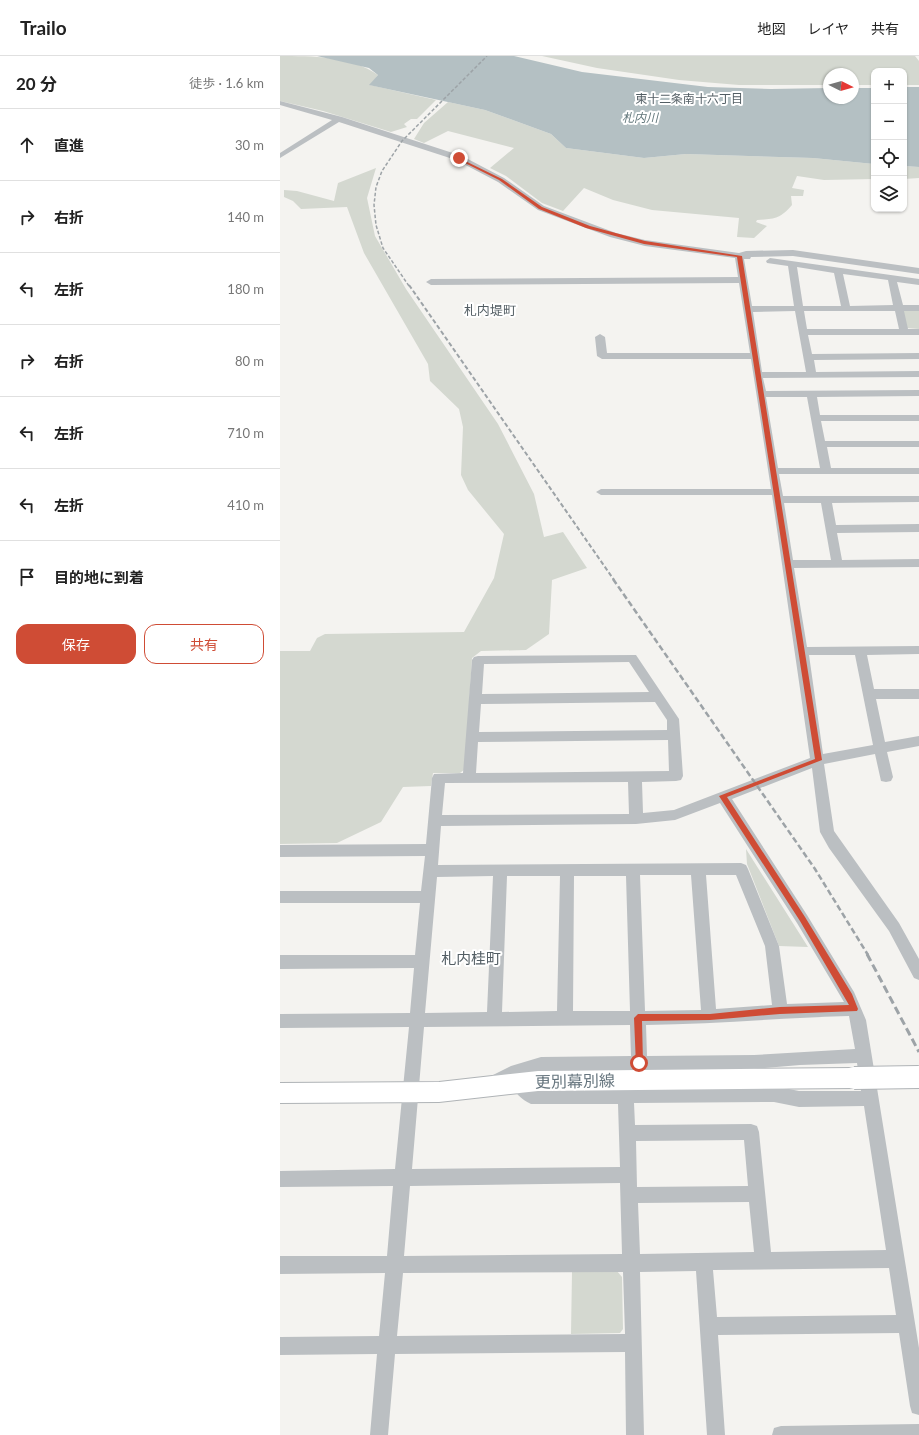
<!DOCTYPE html>
<html lang="ja">
<head>
<meta charset="utf-8">
<style>
	body { margin:0; font-family:Lato,"Noto Sans JP",sans-serif; background:#f2f2f2; color:#222 }
	.controls { position:absolute; right:12px; top:12px; display:grid; overflow:hidden; border-radius:8px; box-shadow:0 1px 3px #0004 }
	.controls button { width:36px; height:36px; display:grid; place-items:center; padding:0; border:0; border-bottom:1px solid #e0e0e0; background:#fff; color:#222; font:20px sans-serif }
	.compass { position:absolute; left:543px; top:12px; width:36px; height:36px; border-radius:50%; background:#fff; box-shadow:0 1px 3px #0004; rotate:95deg }
	.stop { position:absolute; width:12px; height:12px; margin:-9px; border:3px solid #cf4c35; border-radius:50%; background:#fff }
	.stop.end { background:#cf4c35; border-color:#fff; box-shadow:0 1px 4px #0008 }
	.list { margin:0; padding:0; list-style:none }
	h2 { display:flex; justify-content:space-between; align-items:center; height:52px; margin:0; padding:0 16px; font-size:17px }
	h2 small { font-size:13px; font-weight:400; color:#767676 }
	.list li { display:grid; grid-template-columns:26px 1fr auto; gap:12px; align-items:center; box-sizing:border-box; height:72px; padding:0 16px; border-top:1px solid #e0e0e0 }
	.list b { display:block; font-size:15px; white-space:nowrap }
	.list em { font-size:13px; font-style:normal; color:#767676 }
	.actions { display:flex; gap:8px; padding:12px 16px }
	.actions a { flex:1; padding:9px 0; border:1px solid #cf4c35; border-radius:12px; text-align:center; font-size:14px; color:#cf4c35 }
	.actions .main { background:#cf4c35; color:#fff }
	.icon { flex:none; width:22px; height:22px; fill:none; stroke:currentColor; stroke-width:2; stroke-linecap:round; stroke-linejoin:round }
	.map { position:relative; flex:none; width:639px; height:1379px; overflow:hidden }
	header { display:flex; align-items:center; gap:24px; box-sizing:border-box; height:56px; padding:0 20px; background:#fff; border-bottom:1px solid #e0e0e0 }
	header strong { font-size:19px }
	nav { display:flex; gap:22px; margin-inline-start:auto; font-size:14px }
	main { display:flex }
	aside { flex:1; background:#fff }
	.map>svg:first-child { display:block }
	.green { fill:#d4d8d0 }
	.water { fill:#b4c0c3 }
	.lines { fill:none; stroke-linecap:round; stroke-linejoin:round }
	.major-casing { stroke:#afb3b6; stroke-width:2 }
	.minor { fill:#bbbfc2; fill-rule:evenodd }
	.major { fill:#fff; fill-rule:evenodd }
	.rail-far3 { stroke:#9da3a7; stroke-width:1.5; stroke-dasharray:3.5 2; stroke-linecap:butt }
	.rail-far2 { stroke:#9da3a7; stroke-width:2; stroke-dasharray:4.5 2.5; stroke-linecap:butt }
	.rail-far1 { stroke:#9da3a7; stroke-width:2.5; stroke-dasharray:6 3; stroke-linecap:butt }
	.rail { stroke:#9da3a7; stroke-width:3; stroke-dasharray:8 4; stroke-linecap:butt }
	.major-bridge-casing { stroke:#afb3b6; stroke-width:24; stroke-linecap:butt }
	.major-bridge { stroke:#fff; stroke-width:22 }
	.route { fill:#cf4c35 }
	.labels { text-anchor:middle; stroke-width:4; stroke-linejoin:round; paint-order:stroke }
	.far-neighbourhood-label { font-size:12px; fill:#535e64; stroke:#fff }
	.far-water-label { font-size:12px; font-style:italic; fill:#62777b; stroke:#fff }
	.far-quarter-label { font-size:13px; fill:#535e64; stroke:#fff }
	.quarter-label { font-size:15px; fill:#535e64; stroke:#fff }
	.near-street-label { font-size:16px; fill:#66757e; stroke:#fff }
</style>
</head>
<body>
<header>
<strong>Trailo</strong>
<nav><a>地図</a><a>レイヤ</a><a>共有</a></nav>
</header>
<main>
<aside>
<h2>20 分<small>徒歩 · 1.6 km</small></h2>
<ul class="list">
<li><svg class="icon" aria-label="ahead" viewBox="0 0 24 24"><path d="M12 20V5M6 11l6-6 6 6"/></svg><div><b>直進</b></div><em>30 m</em></li>
<li><svg class="icon" aria-label="right" viewBox="0 0 24 24"><path d="M7 20v-9h11M14 6l5 5-5 5"/></svg><div><b>右折</b></div><em>140 m</em></li>
<li><svg class="icon" aria-label="left" viewBox="0 0 24 24"><path d="M17 20v-9H6M10 6l-5 5 5 5"/></svg><div><b>左折</b></div><em>180 m</em></li>
<li><svg class="icon" aria-label="right" viewBox="0 0 24 24"><path d="M7 20v-9h11M14 6l5 5-5 5"/></svg><div><b>右折</b></div><em>80 m</em></li>
<li><svg class="icon" aria-label="left" viewBox="0 0 24 24"><path d="M17 20v-9H6M10 6l-5 5 5 5"/></svg><div><b>左折</b></div><em>710 m</em></li>
<li><svg class="icon" aria-label="left" viewBox="0 0 24 24"><path d="M17 20v-9H6M10 6l-5 5 5 5"/></svg><div><b>左折</b></div><em>410 m</em></li>
<li><svg class="icon" aria-label="arrive" viewBox="0 0 24 24"><path d="M6 21V4h12l-3 4 3 4H6"/></svg><div><b>目的地に到着</b></div></li>
</ul>
<div class="actions"><a class="main">保存</a><a>共有</a></div>
</aside>
<div class="map">
<svg width="639" height="1379" viewBox="0 0 639 1379">
	<rect width="100%" height="100%" fill="#f4f3f0"/>
	<path class="green" d="M0,0C31,0 72,0 98,19L90,29L156,44L137,63H131L124,68L127,71L111,76L43,55L0,45Z
		M262,0H635L639,5V29H624V15H594V29H573V18H549V29H459L399,24L317,12Z
		M168,46L205,54L271,78L286,92L364,102L406,98L533,102L594,108V123L544,124L517,120L512,132L524,134L523,140H511L512,149C500,163 494,163 477,164L476,166L487,170L474,182L457,181L459,162L372,154L333,144L304,132L283,155L262,147L226,120L210,112L234,92L168,75L144,87L134,83L144,67Z
		M624,110L639,111V122L624,123Z
		M96,112L87,142L95,180L126,233L218,368L254,438L264,481L283,476L307,512L272,524L269,578L246,594L201,595L192,602L185,713L180,717H153L151,730L123,731L101,766L57,787L0,788V595H30L37,582L45,578L184,576L214,522L224,478L188,434L181,419L183,371L179,353L150,325L148,308L84,197L67,151L21,153L13,145L4,141V134L17,135L54,145L58,127Z
		M624,254H639V273L627,272L622,255Z
		M466,793L528,891L499,890L467,808Z
		M337,1215L342,1221L343,1273L340,1277L291,1278L292,1216Z"/>
	<path class="water" d="M37,0H234L302,16L428,31L491,33L549,32V42H573V32H594V108L533,102L406,98L364,102L286,92L271,78L205,54L89,29L98,19L89,12Z
		M624,31H639V111L624,110Z"/>
	<g class="lines">
		<defs>
			<path id="major" d="M574,1012L581,1015L584,1022L581,1029L574,1032L258,1035L159,1046L0,1047V1027L159,1026L258,1015Z"/>
		</defs>
		<use href="#major" class="major-casing"/>
		<path class="minor" d="M0,45L62,61L182,100L224,122L264,150L336,177L365,184L459,197L466,195L513,194L639,212V218L513,200L471,201L470,203H464L472,250H514L508,210L487,207L486,205L490,202L639,223V229L617,226L623,249H639V255H624L628,273H639V279H528L532,298L639,297V303L534,304L536,316L639,315V321L483,322L486,335L639,334V340L537,341L540,359H639V365H541L545,385H639V391H547L551,412H639V418H499L503,440H639V446L552,447L556,469L639,468V476L557,477L562,504L639,503V511L514,512L527,591L639,590V598L587,599L594,633H639V643H596L605,686L639,680V690L607,696L613,721L611,725L606,726L601,725L595,698L544,708L554,775L619,867L639,903V924L634,922L609,875L549,792L540,776L532,712L452,743L527,859L574,936L586,964L639,1292V1359L632,1357L630,1350L619,1277L438,1279L445,1379H427L416,1215L360,1216L364,1379H346L345,1296L115,1298L108,1379H90L97,1298L0,1299V1281L99,1280L105,1217L0,1218V1200H107L113,1130L0,1131V1115L115,1113L129,971L0,972V958L130,957L134,912L0,913V899H135L140,847H0V835H141L145,800L0,801V789L146,788L152,722L154,718L183,717L192,604L194,601L198,600L356,599L399,663L403,720L401,724L396,725L362,726L363,757L394,754L530,702L492,439H321L316,436L321,433H491L471,303H322L317,300L315,281L320,278L325,281L327,297H470L459,227L151,229L146,226L151,223L458,221L455,202L365,190L330,181L258,154L218,126L176,104L59,66L0,102V97L52,64L0,49ZM517,211L554,217L561,250H523ZM563,218L608,224L613,249L570,250ZM515,255L526,316H482L473,256ZM524,255H615L619,273H527ZM486,341H527L540,412H498ZM504,447H541L551,504H513ZM529,599H575L593,689L543,698ZM349,606L369,636L202,638L204,608ZM375,646L387,664V674L199,676L201,648ZM388,684L389,715L196,717L198,686ZM348,726L349,758L162,759L165,727ZM440,747L517,867L564,946L507,948L499,890L468,813L466,809L461,807L158,809L161,770L356,768L395,764ZM360,819H411L421,954L365,955ZM426,819H456L485,890L492,949L436,953ZM213,820L207,956L145,957L157,821ZM227,820H280L277,955L222,956ZM294,820H346L350,955H293ZM569,960L575,993L474,999L367,1000L366,969C433,968 501,962 569,960ZM350,969L351,1000L261,1001L231,1010L209,1021L207,1026L209,1031L215,1033L229,1027C233,1035 242,1044 251,1048H338L340,1111L132,1113L144,971ZM577,1007L581,1035H519L494,1030L269,1033H255L243,1021L261,1015L474,1013L520,1009ZM494,1046L519,1051L584,1050L606,1194L491,1196L479,1076L477,1070L471,1068L355,1069L354,1047ZM464,1084L468,1130L357,1131L356,1085ZM340,1127L342,1198L124,1200L130,1130ZM469,1146L474,1196L360,1198L358,1147ZM609,1212L616,1259L437,1261L433,1214ZM343,1216L345,1278L117,1280L123,1217Z
			M639,1368V1379H492L494,1372L501,1370Z"/>
		<use href="#major" class="major"/>
		<path class="rail-far3" d="M129,230L103,192L96,169L94,149L96,131L102,115L122,85L207,0"/>
		<path class="rail-far2" d="M129,229L334,524"/>
		<path class="rail-far1" d="M333,523L535,813L588,899"/>
		<path class="rail" d="M587,898L639,996"/>
		<defs>
			<path id="major-bridge" d="M574,1022L639,1021"/>
		</defs>
		<use href="#major-bridge" class="major-bridge-casing"/>
		<use href="#major-bridge" class="major-bridge"/>
	</g>
	<path class="route" d="M177,101L222,123L262,151L310,170L365,185L462,200L542,704L447,741L525,861L572,938L578,953L577,955L500,958L430,964L362,965L363,1007L359,1011L356,1009L354,962L358,958H430L500,951L569,949L520,865L439,740L535,703L457,201L364,188L306,172L259,153L219,124L177,103Z"/>
	<g class="labels">
		<g class="far-neighbourhood-label">
			<text x="409" y="47">東十二条南十六丁目</text>
		</g>
		<g class="far-water-label">
			<text x="360" y="66">札内川</text>
		</g>
		<g class="far-quarter-label">
			<text x="210" y="259">札内堤町</text>
		</g>
		<g class="quarter-label">
			<text x="191" y="908">札内桂町</text>
		</g>
		<g class="near-street-label">
			<text transform="translate(295 1025) rotate(-1)" y="6">更別幕別線</text>
		</g>
	</g>
</svg>
<div class="controls">
<button>+</button>
<button>−</button>
<button><svg class="icon" aria-label="locate" viewBox="0 0 24 24"><circle cx="12" cy="12" r="6"/><path d="M12 2v4M12 18v4M2 12h4M18 12h4"/></svg></button>
<button><svg class="icon" aria-label="layers" viewBox="0 0 24 24"><path d="M12 4l9 5-9 5-9-5zM3 14l9 5 9-5"/></svg></button>
</div>
<svg class="compass" viewBox="-18 -18 36 36"><path d="M0-13l5 13h-10z" fill="#e53935"/><path d="M0 13l5-13h-10z" fill="#767676"/></svg>
<div class="stop" style="left:359px;top:1007px"></div>
<div class="stop end" style="left:179px;top:102px"></div>
</div>
</main>
</body>
</html>
